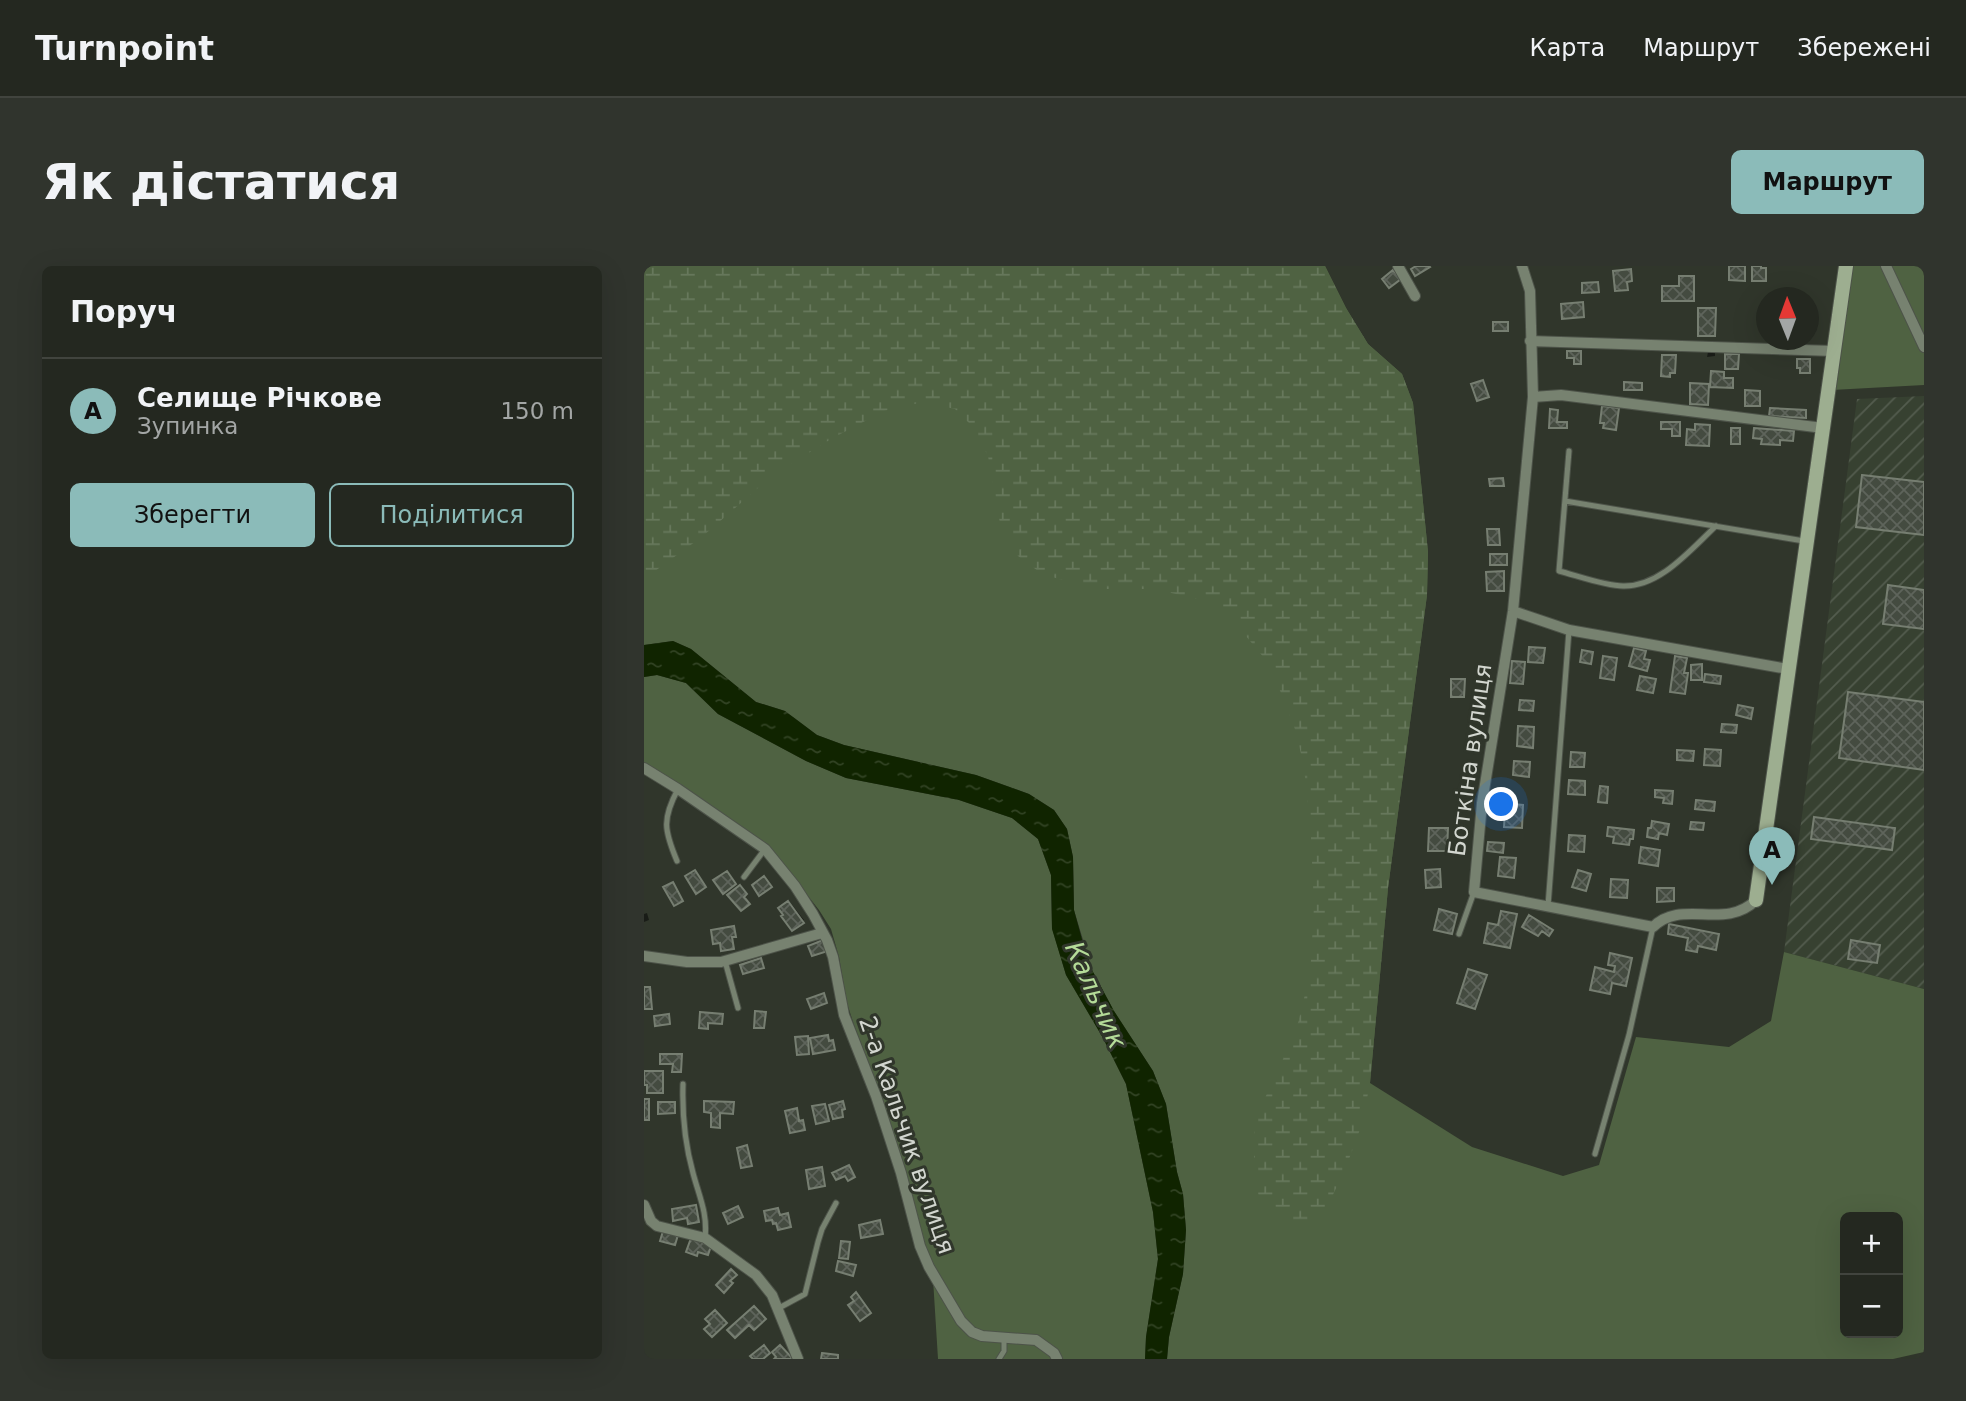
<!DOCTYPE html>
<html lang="uk">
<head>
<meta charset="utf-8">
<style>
	body { margin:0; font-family:"DejaVu Sans",sans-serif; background:#30342d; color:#f1f3f6 }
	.controls { position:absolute; right:21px; bottom:21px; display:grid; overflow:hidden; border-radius:10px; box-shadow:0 7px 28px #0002 }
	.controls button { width:63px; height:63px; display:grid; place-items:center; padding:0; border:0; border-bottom:2px solid #41443e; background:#242820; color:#f1f3f6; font:35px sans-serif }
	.compass { position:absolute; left:1112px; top:21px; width:63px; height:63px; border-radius:50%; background:#242820; box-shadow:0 7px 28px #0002; rotate:359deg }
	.you { position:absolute; left:858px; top:539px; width:24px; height:24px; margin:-18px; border:5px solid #fff; border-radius:50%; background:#1a73e8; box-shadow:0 0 0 10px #1a73e833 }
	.badge { display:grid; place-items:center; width:46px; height:46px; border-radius:50%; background:#8bbbb9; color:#111; font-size:23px; font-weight:700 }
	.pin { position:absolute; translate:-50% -58px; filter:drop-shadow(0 2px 4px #0008) }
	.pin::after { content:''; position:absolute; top:37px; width:24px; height:21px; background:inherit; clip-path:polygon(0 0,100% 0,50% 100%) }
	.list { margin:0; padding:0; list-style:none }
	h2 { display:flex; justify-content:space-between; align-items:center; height:91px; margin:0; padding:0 28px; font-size:30px }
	h2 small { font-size:23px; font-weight:400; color:#a3a6a5 }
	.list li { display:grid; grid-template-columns:46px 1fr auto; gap:21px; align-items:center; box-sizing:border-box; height:105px; padding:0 28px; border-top:2px solid #41443e }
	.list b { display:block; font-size:26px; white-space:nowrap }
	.list p { margin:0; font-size:23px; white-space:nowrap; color:#a3a6a5 }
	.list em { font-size:23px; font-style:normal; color:#a3a6a5 }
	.actions { display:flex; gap:14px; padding:21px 28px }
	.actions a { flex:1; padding:16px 0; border:2px solid #8bbbb9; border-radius:10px; text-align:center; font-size:24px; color:#8bbbb9 }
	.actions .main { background:#8bbbb9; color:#111 }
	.map { position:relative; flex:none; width:1280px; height:1093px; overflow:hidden; border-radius:10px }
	header { display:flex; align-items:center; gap:42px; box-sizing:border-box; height:98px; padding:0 35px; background:#242820; border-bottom:2px solid #41443e }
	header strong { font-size:33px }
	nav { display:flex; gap:38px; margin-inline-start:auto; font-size:24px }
	.intro { display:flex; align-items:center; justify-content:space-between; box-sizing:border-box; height:168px; padding:0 42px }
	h1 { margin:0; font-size:49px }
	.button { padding:18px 32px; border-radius:10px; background:#8bbbb9; color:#111; font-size:24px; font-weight:700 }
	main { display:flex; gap:42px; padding:0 42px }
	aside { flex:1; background:#242820; border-radius:10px; box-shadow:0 7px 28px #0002 }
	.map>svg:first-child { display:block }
	.industrial { fill:url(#industrial-furrows) }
	.green { fill:#4f6242; fill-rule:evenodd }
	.wetland { fill:url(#wetland-marsh) }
	.water { fill:url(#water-ripples) }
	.shadow { fill:#0007 }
	.building { fill:url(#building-cross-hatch); stroke:#767e71; stroke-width:2 }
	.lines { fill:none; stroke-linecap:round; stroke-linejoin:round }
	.lane-casing { stroke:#4d5349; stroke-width:7 }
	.street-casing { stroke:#4d5349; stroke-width:12 }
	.secondary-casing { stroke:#4d5349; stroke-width:16 }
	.lane { stroke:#778270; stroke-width:5 }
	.street { stroke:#778270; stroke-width:10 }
	.secondary { stroke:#9dae90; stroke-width:14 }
	.labels { text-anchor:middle; stroke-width:6; stroke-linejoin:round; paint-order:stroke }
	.street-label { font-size:24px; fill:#d2d6cf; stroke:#30362b }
	.water-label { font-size:26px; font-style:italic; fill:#b4db98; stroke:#30362b }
</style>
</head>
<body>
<header>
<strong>Turnpoint</strong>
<nav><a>Карта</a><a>Маршрут</a><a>Збережені</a></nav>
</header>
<div class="intro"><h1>Як дістатися</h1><a class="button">Маршрут</a></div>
<main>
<aside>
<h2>Поруч<small></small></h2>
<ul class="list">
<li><span class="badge">A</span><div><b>Селище Річкове</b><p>Зупинка</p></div><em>150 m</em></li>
</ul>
<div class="actions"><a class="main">Зберегти</a><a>Поділитися</a></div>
</aside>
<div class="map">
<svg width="1280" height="1093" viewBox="0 0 1280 1093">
	<defs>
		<pattern id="industrial-furrows" width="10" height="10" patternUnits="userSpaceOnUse" patternTransform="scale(1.75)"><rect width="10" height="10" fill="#374131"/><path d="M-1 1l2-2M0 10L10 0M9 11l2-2" fill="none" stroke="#535c4e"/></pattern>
		<pattern id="wetland-marsh" width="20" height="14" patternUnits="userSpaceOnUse" patternTransform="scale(1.75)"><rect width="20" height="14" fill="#4f6242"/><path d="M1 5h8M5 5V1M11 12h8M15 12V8" fill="none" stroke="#67785c"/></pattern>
		<pattern id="water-ripples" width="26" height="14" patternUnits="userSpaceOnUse" patternTransform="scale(1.75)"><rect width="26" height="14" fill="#102400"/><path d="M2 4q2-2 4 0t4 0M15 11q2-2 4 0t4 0" fill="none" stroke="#324324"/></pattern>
		<pattern id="building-cross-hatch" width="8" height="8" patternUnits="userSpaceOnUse" patternTransform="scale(1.75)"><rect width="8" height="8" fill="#444b40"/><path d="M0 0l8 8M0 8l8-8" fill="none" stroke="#5e645b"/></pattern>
	</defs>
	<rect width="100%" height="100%" fill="#30362b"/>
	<path class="industrial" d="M1280,130V723L1140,686L1213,133Z"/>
	<path class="green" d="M0,0H681L702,42L724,78L758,108L769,137L784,286L783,329L744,622L726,817L828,881L919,910L955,899L992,771L1085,781L1127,755L1140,686L1280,723V1086L1249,1093H523L525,1071L539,1008L542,964L539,928L533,906L522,838L509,805L470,745L448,704L430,644L429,591L423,563L410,544L385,528L332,509L200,479L173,469L141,445L112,436L47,383L29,375L0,379ZM1201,951H1254V1067H1201Z
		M1206,0H1280V119L1188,124Z
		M13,409L42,417L74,448L162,495L202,512L315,534L368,552L394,573L407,609L408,662L422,709L459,772L482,818L509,946L514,993L502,1071L501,1093H294L288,997L280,978L261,903L233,819L210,759L203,737L195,691L187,663L175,644L125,580L0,497V411Z"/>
	<path class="wetland" d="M0,0H681L702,42L724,78L758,108L769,137L784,286L783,329L744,622L726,817L718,858L702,901L686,935L676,948L664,955L654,957L640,954L627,948L616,935L612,920L609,874L615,845L652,765L666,708L670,641L667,572L660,501L652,466L639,431L621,393L587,352L551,332L508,323H449L398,308L374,290L357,263L344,190L330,162L311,143L279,136L240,145L187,173L129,209L59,270L0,313Z"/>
	<path class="water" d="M29,375L47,383L112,436L141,445L173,469L200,479L332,509L385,528L410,544L423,563L429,591L430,644L439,677L448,704L470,745L509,805L522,838L533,906L539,928L542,964L539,1008L525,1071L523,1093H501L502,1071L514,993L509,946L482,818L459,772L422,709L408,663L407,609L394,573L368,552L315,534L202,512L162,495L74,448L42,417L13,409L0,411V379Z"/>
	<path class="shadow" d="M1064,86H1071V90L1063,91Z
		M1206,426L1280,436V503Z
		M1173,551L1251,561L1248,581L1172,552Z
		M145,635L160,654L148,663L136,642Z
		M3,647L5,654L0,656V648Z
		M1028,658L1075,667L1073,681L1046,671Z
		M969,687L987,691L982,717L968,715L953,702L972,705L973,699Z"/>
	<path class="building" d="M772,0H785L786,1L771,10L767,3Z
		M1085,0H1101V15L1085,14Z
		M1108,0H1117V2H1122V15H1108Z
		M987,3L988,15L983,16L984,24L971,25L969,5Z
		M749,4L757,13L745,22L738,13Z
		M1035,10H1050V35H1018V20H1035Z
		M954,16L955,26L938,27V17Z
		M939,36L940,51L918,53L917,38Z
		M1054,42H1072L1071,70H1054Z
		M849,56H864V65H849Z
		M923,85H937V98H930V92H923Z
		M1081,88H1095L1094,103H1081Z
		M1018,89H1032L1031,107H1026V111L1017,110Z
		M1153,93H1166V107H1156V102H1153Z
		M1067,105L1080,106V112H1089V122L1066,121Z
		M839,114L845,131L833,135L827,118Z
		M980,116L998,117V124H980Z
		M1046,117L1065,118L1064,139L1046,138Z
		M1101,124L1116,125V140H1101Z
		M958,140L975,142L972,164L959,162L960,157H956Z
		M1126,142L1162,144V152L1125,150Z
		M906,143L914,144L913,156H923V162H905Z
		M1017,156H1036V170H1028V163H1017Z
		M1051,158L1066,159L1065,180L1042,179L1043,163L1051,164Z
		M1087,162H1096V178H1087Z
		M1110,162L1150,165L1149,175L1136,174V179L1117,178L1118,173L1109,172Z
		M1218,209L1280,216V269L1212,261Z
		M859,212L860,220H846L845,213Z
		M843,263H855L856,279H844Z
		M846,288H863V299H846Z
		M860,305V325H843L842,306Z
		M1244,319L1280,324V363L1239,358Z
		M885,381L901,382L899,397L884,396Z
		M990,382L1002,385L1000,393L1006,394L1003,405L985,400Z
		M938,384L949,386L947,398L936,396Z
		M959,390L973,392L970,414L956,412Z
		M1031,390L1043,392L1040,407H1044L1041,428L1026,426Z
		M868,395L881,396L879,418L866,417Z
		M1058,398V414H1047V399Z
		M1061,408L1077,410L1076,418L1060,416Z
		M996,410L1012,413L1009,427L993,424Z
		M807,413H821L820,431H807Z
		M1204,426L1280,436V504L1195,492Z
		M876,434L890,435L889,445L875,444Z
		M1094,439L1109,442L1107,453L1092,449Z
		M1078,458L1093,459L1092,467L1077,466Z
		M874,460L890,461L889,482L873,480Z
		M1061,483L1077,484L1076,500L1060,499Z
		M1033,484L1050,485L1049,495L1033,494Z
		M927,486L941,487L940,501H926Z
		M870,495L886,496L885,511L869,509Z
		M925,514L941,515V529L924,528Z
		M956,520L964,521L963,537L954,536Z
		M1011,524L1029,525L1028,538L1019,537L1020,532L1011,531Z
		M1052,534L1071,536L1070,545L1051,543Z
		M868,538L879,539L878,562L860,561L861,545H867Z
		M1170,551L1251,562L1248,584L1167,573Z
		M1008,555L1025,558L1023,569L1015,567L1014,573L1003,571L1004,562H1007Z
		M1047,556L1060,557L1059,564L1046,563Z
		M964,561L990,564L989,573H986L985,579L969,577L970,571L963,570Z
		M785,562H804L803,585H784Z
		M925,569L941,570L940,586L924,585Z
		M844,576L860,577L859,587L843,585Z
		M997,581L1016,584L1014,600L995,597Z
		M856,591L872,592L870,612L854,610Z
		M796,603L797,621L782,622L781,604Z
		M51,604L62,621L52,628L41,610Z
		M934,604L947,608L942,625L928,621Z
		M83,605L92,618L79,628L69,614Z
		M120,610L128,621L115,630L108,619Z
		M967,613L984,614L983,632L966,631Z
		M29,616L39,635L30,640L19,621Z
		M96,619L103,628L100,631L106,638L97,645L83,629Z
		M1013,622H1030V635L1013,636Z
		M144,635L160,657L148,665L137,650L139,649L134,642Z
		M795,643L813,648L808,668L790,664Z
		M857,645L873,648L866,682L840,677L844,657L854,659Z
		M885,649L909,664L905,670L898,665L894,670L878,661Z
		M1025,658L1075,668L1072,684L1054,680L1053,686L1042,684L1044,672L1024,668Z
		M90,660L92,671H88L90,683L77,685L76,677L69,678L67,664Z
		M179,674L184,685L168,690L164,680Z
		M1207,674L1236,679L1233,697L1204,693Z
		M966,687L988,692L982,720L968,717L966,728L946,724L951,701L970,706L971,700L964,699Z
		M117,692L120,702L99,708L96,699Z
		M824,703L843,709L831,743L813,737Z
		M0,721H6L8,743H0Z
		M180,727L183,737L167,743L163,733Z
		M111,745L122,746L120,762H110Z
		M56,746L79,748L78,758L64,757V763L55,762Z
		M25,748L26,758L11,760L10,750Z
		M184,769L185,775L189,774L191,784L169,788L166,772Z
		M164,770L165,788L153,789L151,771Z
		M16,788H38L37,806H28L29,798H16Z
		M0,805H19V827H3V819H0Z
		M0,833H5V854H0Z
		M60,835L90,836L89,848L76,847V862L67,861V847L60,846Z
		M199,835L201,843L198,844L199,851L189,853L185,839Z
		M14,836H31V847L14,848Z
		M181,838L185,855L172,858L168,840Z
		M153,842L155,855L159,854L161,864L146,867L141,845Z
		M103,879L108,900L97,902L93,882Z
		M205,899L211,911L204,915L201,910L192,914L188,907Z
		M178,901L181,920L165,923L162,904Z
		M52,939L55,956L44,958L43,952L29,955L28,943Z
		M94,940L99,951L84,958L79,947Z
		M134,942L136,949L144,947L147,961L134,964L132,957L129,958L128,954L122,955L120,945Z
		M236,954L239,968L217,972L215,959Z
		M19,965L34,969L31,979L16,975Z
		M47,972L67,980L64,989L54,986L53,990L42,986Z
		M197,975L206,976L204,993L195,992Z
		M194,995L212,999L209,1010L192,1005Z
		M87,1003L93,1009L86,1015L89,1017L80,1027L72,1019Z
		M212,1026L227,1047L216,1055L204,1039L210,1035L207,1031Z
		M110,1040L122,1053L110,1064L105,1059L91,1072L83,1064Z
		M71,1044L83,1057L68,1071L60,1063L66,1058L61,1053Z
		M120,1079L126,1087L119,1093H109L106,1090Z
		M136,1079L149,1093H130L132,1091L128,1086Z
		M178,1087L194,1089V1093H177Z"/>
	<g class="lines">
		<defs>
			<path id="lane" d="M925,185L915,305C934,310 961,320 979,320C1016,321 1046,284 1072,260
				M921,235L1160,275
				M33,595C20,564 18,553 34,523
				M100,611L121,583
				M904,640L925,364
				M815,668L830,626
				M81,695L94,742
				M39,818C38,849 41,878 49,907C55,930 64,948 61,972
				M951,888L985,769L1009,661
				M135,1042L161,1028L174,976L178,963L192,937
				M355,1093L360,1085V1072"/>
			<path id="street" d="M754,0L771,30
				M878,0L886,25L889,131L869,345L838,537L830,626L1009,661C1038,632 1081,665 1112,634
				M1242,0L1280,81
				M886,75L1190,85
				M889,131L917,129L1179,162
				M869,345L925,364L1144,403
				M0,502L34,523L121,583L151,620L169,648L183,674L189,691L200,749L232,830L257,907L276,980L285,1001L317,1055L328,1066L338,1070L392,1074L410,1087L413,1093
				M0,690L43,696H77L178,667
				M0,939L7,955L13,960L61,972L112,1009L128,1029L154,1093"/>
			<path id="secondary" d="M1112,634L1202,0"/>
		</defs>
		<use href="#lane" class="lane-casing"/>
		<use href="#street" class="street-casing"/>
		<use href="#secondary" class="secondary-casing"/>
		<use href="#lane" class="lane"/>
		<use href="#street" class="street"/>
		<use href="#secondary" class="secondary"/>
	</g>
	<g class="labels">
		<g class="street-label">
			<text transform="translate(826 494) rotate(-82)" y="8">Боткіна вулиця</text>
			<text transform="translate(263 869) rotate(71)" y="8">2-а Кальчик вулиця</text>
		</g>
		<g class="water-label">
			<text transform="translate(452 729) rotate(66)" y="9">Кальчик</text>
		</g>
	</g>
</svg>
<div class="controls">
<button>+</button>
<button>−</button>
</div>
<svg class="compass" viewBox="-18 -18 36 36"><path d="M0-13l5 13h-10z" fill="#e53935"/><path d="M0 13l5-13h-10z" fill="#a3a6a5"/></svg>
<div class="you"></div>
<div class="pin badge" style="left:1128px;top:619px">A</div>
</div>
</main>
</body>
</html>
